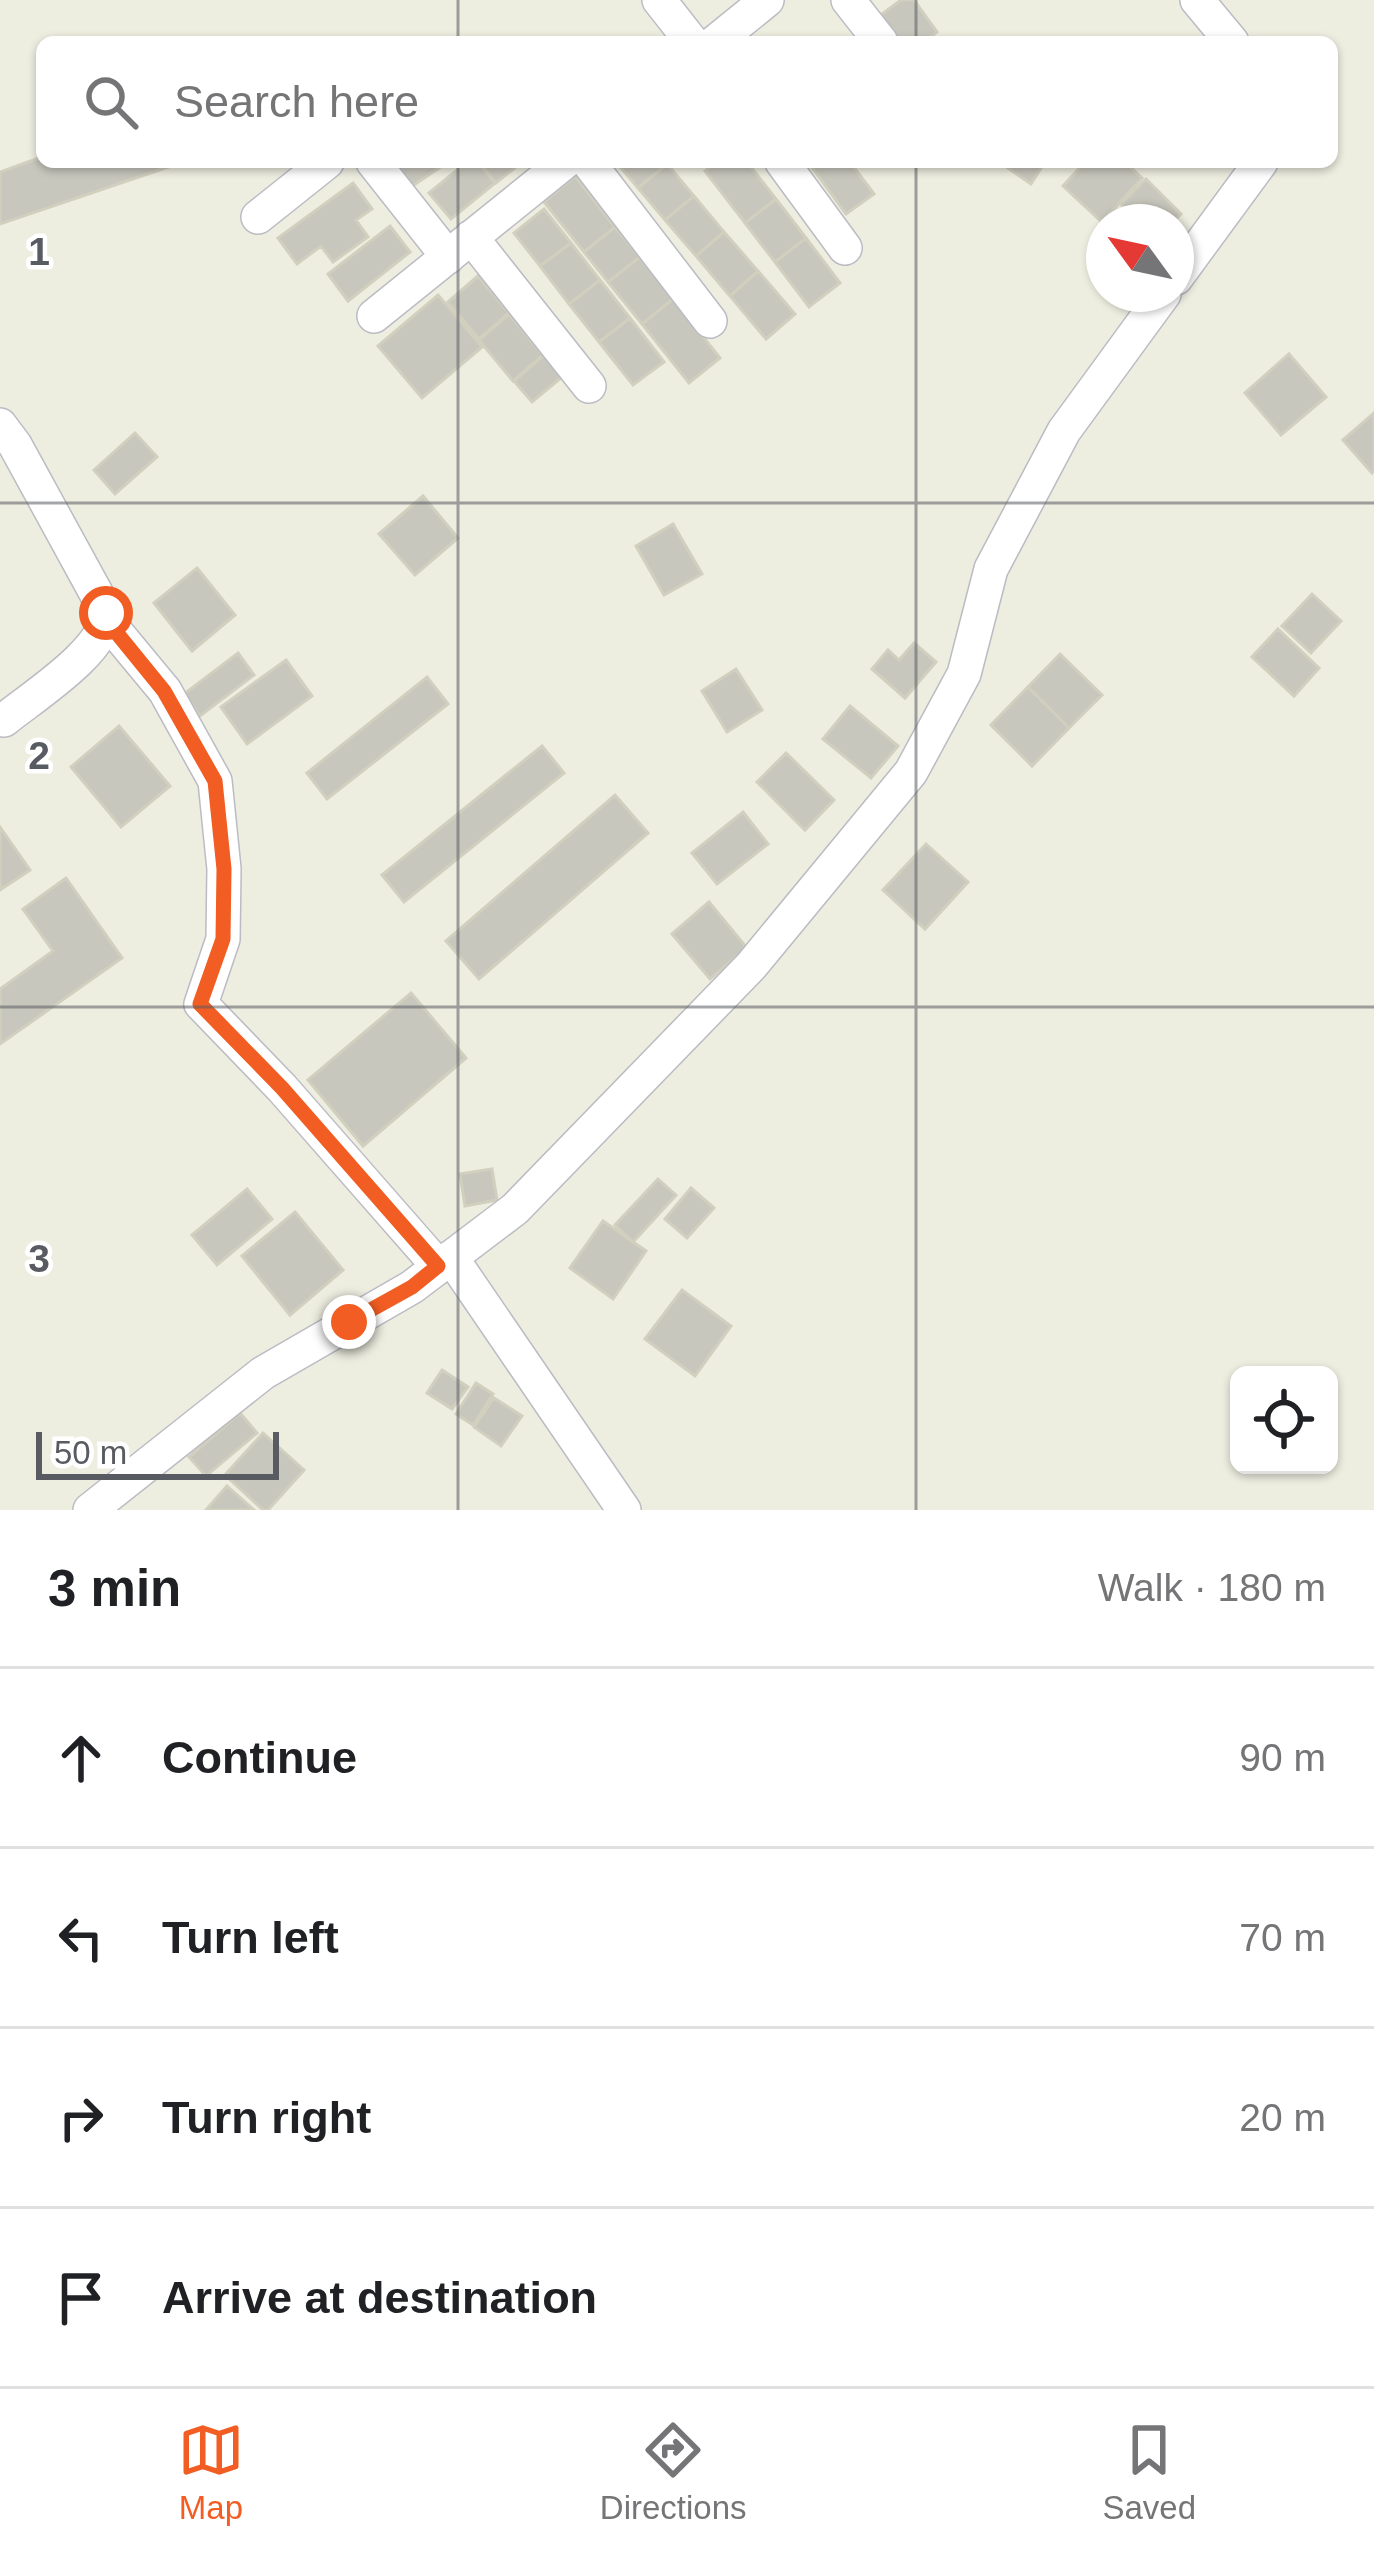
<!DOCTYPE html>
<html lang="en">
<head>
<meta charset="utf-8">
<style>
	body { margin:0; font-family:Helvetica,sans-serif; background:#f6f6f6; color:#202124 }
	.controls { position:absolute; right:36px; bottom:36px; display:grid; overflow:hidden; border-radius:18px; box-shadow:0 3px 9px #0004 }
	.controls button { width:108px; height:108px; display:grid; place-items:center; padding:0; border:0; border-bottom:3px solid #e0e0e0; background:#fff; color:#202124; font:60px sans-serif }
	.compass { position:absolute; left:1086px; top:204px; width:108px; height:108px; border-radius:50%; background:#fff; box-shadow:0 3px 9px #0004; rotate:303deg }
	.scale { position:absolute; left:36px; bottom:30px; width:243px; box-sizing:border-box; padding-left:12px; border:6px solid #595b62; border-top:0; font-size:33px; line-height:42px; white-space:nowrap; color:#595b62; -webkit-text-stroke:9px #fff; paint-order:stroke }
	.stop { position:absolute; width:36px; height:36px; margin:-27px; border:9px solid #f15d22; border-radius:50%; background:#fff }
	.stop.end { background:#f15d22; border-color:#fff; box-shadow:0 3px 12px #0008 }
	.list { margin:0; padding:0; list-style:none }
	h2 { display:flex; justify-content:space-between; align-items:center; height:156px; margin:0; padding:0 48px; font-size:51px }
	h2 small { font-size:39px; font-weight:400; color:#757577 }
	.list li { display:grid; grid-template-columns:78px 1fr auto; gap:36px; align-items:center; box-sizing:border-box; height:180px; padding:0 48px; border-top:3px solid #e0e0e0 }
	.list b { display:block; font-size:45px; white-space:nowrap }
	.list em { font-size:39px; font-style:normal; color:#757577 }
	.icon { flex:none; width:66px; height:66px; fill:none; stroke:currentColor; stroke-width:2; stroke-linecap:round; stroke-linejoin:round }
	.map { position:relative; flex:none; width:1374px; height:1510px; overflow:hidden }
	.search { position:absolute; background:#fff; box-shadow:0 3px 9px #0004; left:36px; right:36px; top:36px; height:132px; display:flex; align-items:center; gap:30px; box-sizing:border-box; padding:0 42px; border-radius:18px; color:#757577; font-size:45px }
	.sheet { height:876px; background:#fff }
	nav { display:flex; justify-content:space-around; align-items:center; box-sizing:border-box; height:168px; border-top:3px solid #e0e0e0; background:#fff; font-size:33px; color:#757577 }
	nav a { display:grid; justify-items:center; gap:6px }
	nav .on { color:#f15d22 }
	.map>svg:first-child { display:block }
	.building { fill:#c8c7bd; stroke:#d1cfbe; stroke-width:3 }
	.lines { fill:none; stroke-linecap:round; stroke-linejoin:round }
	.street-casing { stroke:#bbbcc3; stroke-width:36 }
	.street { stroke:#fff; stroke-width:33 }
	.route { stroke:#f15d22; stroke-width:15 }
	.grid { fill:none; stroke:#595b62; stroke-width:3; stroke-opacity:0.55 }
	.grid-label { font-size:39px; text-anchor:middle; font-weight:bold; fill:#595b62; stroke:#fff; stroke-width:9; stroke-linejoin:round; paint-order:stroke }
</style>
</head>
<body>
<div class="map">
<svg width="1374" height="1510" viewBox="0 0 1374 1510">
	<rect width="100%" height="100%" fill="#edede0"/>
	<path class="building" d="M901,0H914L937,32L924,42H890L874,20Z
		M42,157V162L177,164L0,224V172Z
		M390,162H448L408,189Z
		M467,162H478L495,183L451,219L429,193Z
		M479,162H522L496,183Z
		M616,162H665L667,164L638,188Z
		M717,162H747L776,199L745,223L705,171Z
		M808,162H850L874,194L846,214Z
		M1012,162H1045L1031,184L1008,168Z
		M1085,162H1125L1142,178L1102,222L1063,186Z
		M667,164L694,196L665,220L638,188Z
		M575,176L615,227L584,252L544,202Z
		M1146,179L1181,214L1173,222H1139L1121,204Z
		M353,183L372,209L356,220L368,237L333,262L321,246L297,264L278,238Z
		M694,196L724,232L696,256L665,220Z
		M776,199L806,238L775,262L745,223Z
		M544,209L571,243L540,266L514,233Z
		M390,226L410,252L348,301L328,274Z
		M615,227L640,257L608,282L584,252Z
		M724,232L758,271L730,296L696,256Z
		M806,238L840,283L809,307L775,262Z
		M571,243L600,280L569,304L540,266Z
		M640,257L673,299L642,324L608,282Z
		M758,271L795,314L766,339L730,296Z
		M478,276L509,313L479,339L448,302Z
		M600,280L630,318L599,342L569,304Z
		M438,295L482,347L422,398L378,346Z
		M673,299L720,358L689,383L642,324Z
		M509,314L543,355L513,381L479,340Z
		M630,318L664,362L633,385L599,342Z
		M1289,354L1326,397L1281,435L1245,393Z
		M544,355L562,377L532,402L514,381Z
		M1374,413V471L1372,473L1343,440Z
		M135,433L157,457L115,494L94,470Z
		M423,496L458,538L415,575L379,534Z
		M673,524L702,574L664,595L636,546Z
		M197,568L235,615L192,651L154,603Z
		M1312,594L1341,621L1311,653L1282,626Z
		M1278,629L1319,668L1294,696L1252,657Z
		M914,643L936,662L905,698L872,669L888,650L899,660Z
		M238,653L254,675L200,716L184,694Z
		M1060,654L1102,695L1069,728L1028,687Z
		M286,660L312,696L247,744L221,707Z
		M736,669L762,710L727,732L702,691Z
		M427,677L448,704L327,799L307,773Z
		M1028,687L1069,728L1032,766L991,725Z
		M850,706L898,746L871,778L823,739Z
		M119,726L170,786L121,827L71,767Z
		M542,746L564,773L404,902L382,875Z
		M786,753L834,800L805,830L757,782Z
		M615,795L648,833L479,979L446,941Z
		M743,812L768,844L717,884L692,853Z
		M0,827L30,870L0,890Z
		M926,844L968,882L925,929L883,890Z
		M66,878L122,958L0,1044V989L53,951L23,909Z
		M709,902L747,948L710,979L672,934Z
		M411,993L466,1058L363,1146L308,1080Z
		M492,1169L497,1200L465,1206L460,1174Z
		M658,1179L676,1195L633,1242L615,1225Z
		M691,1188L714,1208L687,1238L665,1219Z
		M247,1189L272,1219L217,1265L192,1235Z
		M295,1212L343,1270L290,1315L242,1256Z
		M603,1221L646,1251L613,1299L570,1268Z
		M682,1290L731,1326L695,1376L645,1339Z
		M442,1370L468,1387L452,1409L427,1393Z
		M476,1383L493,1394L473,1425L456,1414Z
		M494,1398L522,1416L501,1446L474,1427Z
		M240,1413L257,1433L206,1476L189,1457Z
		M263,1433L304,1470L268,1510H263L225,1475Z
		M227,1486L254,1510H206Z"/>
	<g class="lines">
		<defs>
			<path id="street" d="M659,0L692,42
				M848,0L881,42
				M1197,0L1232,42
				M715,42L767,0
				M373,162L448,257
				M588,162L710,321
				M782,162L845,248
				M258,217L327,162
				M471,237L589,386
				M1176,278L1261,162
				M374,316L565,162
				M0,425L15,445L107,613C106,651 32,697 4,720
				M107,621L165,691L215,781L224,869L223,939L201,1004L282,1088L438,1266
				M451,1257L624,1510
				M90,1510L263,1373L412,1287L515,1209L751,966L911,772L964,674L991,569L1064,431L1164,294"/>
		</defs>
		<use href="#street" class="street-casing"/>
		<use href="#street" class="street"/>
	</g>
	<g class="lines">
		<path class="route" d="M106,613L107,621L164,691L215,781L224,869L223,939L200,1004L282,1088L438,1266L412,1287L349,1322"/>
	</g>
	<path class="grid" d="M458,0V42M916,0V42M458,162V1510M916,162V1510M0,503H1374M0,1007H1374"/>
	<g class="grid-label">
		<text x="39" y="265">1</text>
		<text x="39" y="769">2</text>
		<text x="39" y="1272">3</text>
	</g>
</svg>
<div class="controls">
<button><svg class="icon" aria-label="locate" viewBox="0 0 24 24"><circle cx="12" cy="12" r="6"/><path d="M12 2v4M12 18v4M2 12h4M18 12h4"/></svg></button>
</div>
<svg class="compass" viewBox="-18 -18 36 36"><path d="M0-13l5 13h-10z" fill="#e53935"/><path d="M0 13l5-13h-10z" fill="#757577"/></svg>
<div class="scale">50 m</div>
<div class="stop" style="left:106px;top:613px"></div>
<div class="stop end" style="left:349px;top:1322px"></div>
<div class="search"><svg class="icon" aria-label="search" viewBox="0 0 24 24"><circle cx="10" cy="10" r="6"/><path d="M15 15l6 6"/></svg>Search here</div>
</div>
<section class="sheet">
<h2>3 min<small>Walk · 180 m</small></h2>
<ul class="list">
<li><svg class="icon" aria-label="ahead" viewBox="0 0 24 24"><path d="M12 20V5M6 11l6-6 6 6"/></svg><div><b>Continue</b></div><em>90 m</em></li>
<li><svg class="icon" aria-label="left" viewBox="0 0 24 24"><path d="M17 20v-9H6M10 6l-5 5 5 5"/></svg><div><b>Turn left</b></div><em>70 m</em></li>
<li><svg class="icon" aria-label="right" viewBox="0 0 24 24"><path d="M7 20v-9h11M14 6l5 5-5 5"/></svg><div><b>Turn right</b></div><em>20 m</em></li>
<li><svg class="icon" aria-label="arrive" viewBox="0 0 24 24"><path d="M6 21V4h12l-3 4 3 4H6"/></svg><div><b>Arrive at destination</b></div></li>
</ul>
</section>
<nav>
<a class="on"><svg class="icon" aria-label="map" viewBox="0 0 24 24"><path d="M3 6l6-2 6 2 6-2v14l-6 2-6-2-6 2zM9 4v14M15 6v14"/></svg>Map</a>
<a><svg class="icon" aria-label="directions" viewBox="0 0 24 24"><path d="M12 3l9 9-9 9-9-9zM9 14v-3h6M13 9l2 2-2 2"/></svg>Directions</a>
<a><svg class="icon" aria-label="saved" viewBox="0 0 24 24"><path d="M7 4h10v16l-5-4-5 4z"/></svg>Saved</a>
</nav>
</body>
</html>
